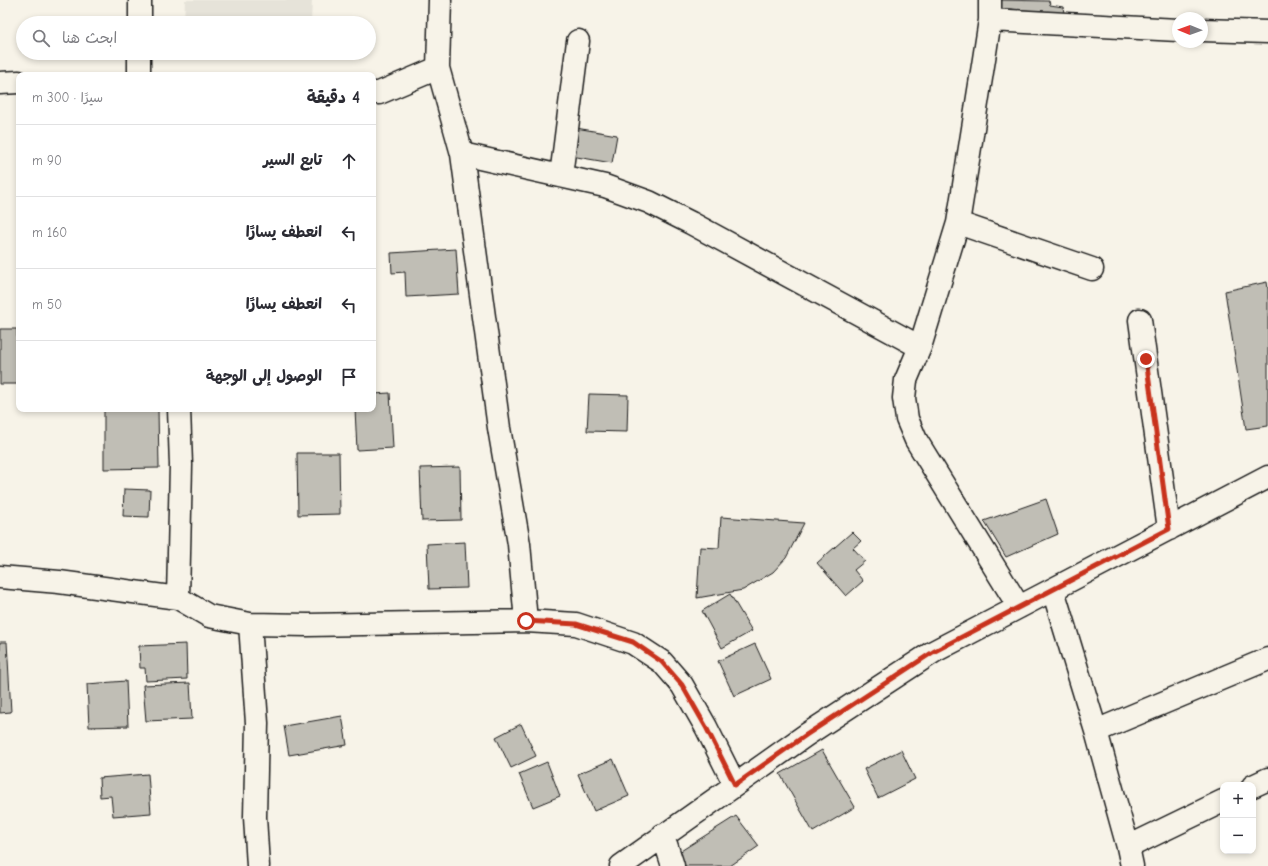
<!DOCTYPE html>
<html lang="ar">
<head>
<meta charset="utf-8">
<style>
	body { margin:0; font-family:"Comic Neue","Playpen Sans Arabic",sans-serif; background:#f2f2f3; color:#2b2b33; direction:rtl }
	.controls { position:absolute; right:12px; bottom:12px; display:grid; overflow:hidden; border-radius:8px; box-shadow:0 2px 6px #0003 }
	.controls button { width:36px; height:36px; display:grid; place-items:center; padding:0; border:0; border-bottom:1px solid #e1e1e2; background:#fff; color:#2b2b33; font:20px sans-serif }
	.compass { position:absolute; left:1172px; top:12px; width:36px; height:36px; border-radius:50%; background:#fff; box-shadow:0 2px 6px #0003; rotate:271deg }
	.stop { position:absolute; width:12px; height:12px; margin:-9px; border:3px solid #c8321e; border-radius:50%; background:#fff }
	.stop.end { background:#c8321e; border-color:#fff; box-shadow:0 1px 4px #0008 }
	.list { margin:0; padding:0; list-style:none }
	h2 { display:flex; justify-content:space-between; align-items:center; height:52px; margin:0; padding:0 16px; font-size:17px }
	h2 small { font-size:13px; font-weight:400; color:#7c7c81 }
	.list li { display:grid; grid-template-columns:26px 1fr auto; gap:12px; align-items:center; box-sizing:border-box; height:72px; padding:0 16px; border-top:1px solid #e1e1e2 }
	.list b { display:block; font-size:15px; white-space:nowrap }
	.list em { font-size:13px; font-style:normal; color:#7c7c81 }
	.icon { flex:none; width:22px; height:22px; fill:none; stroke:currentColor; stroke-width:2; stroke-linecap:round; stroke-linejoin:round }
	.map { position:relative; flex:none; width:1268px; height:866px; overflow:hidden; direction:ltr }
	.search { position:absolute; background:#fff; box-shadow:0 2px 6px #0003; left:16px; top:16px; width:360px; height:44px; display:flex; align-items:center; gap:10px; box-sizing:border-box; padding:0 14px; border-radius:22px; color:#7c7c81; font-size:15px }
	.panel { position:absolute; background:#fff; box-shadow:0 2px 6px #0003; left:16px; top:72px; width:360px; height:340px; border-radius:8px; direction:rtl }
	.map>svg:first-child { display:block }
	.built { fill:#e6e3d9 }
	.building { fill:#c0beb5; stroke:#1c1c1c }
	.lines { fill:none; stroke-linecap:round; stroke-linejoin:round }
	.minor-casing { stroke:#1c1c1c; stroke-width:25 }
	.minor { stroke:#f7f3e8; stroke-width:22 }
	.route { stroke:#c8321e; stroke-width:5 }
</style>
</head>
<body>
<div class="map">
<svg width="1268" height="866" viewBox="0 0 1268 866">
	<rect width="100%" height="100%" fill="#f7f3e8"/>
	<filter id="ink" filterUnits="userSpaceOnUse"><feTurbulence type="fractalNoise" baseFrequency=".025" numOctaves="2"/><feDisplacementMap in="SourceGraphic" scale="8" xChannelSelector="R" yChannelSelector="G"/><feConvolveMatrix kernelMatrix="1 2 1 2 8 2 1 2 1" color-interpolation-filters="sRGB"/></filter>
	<g filter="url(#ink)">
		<path class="built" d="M185,0H315H312L311,23H184Z"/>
		<path class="building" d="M996,0L1049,1L1050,5L1063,7L1064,13L995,8Z
			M576,128L617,135L612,163L571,156Z
			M456,249L459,294L406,297L405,272L392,273L391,253Z
			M1267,282L1268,289V426L1246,429L1225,291Z
			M0,329H17L18,384H0Z
			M390,393L393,448L357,450L355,409H373V394Z
			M589,394L628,395L627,432L587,431Z
			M104,409H158L159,468L104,469Z
			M297,453H339L340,514L298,515Z
			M460,467L461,520L422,521L420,468Z
			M124,489L150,490L149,517L123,516Z
			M1046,499L1058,534L1006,557L984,521Z
			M721,517L804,523L786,558L773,572L743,590L697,598L700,547L719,548Z
			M852,532L861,541L853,548L865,561L854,570L863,581L846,596L817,563Z
			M465,542L467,588L429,589L427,544Z
			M730,594L752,631L722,648L702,611Z
			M0,642H7L11,712L0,713Z
			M186,644L187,679L146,681L145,668H140L139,646Z
			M755,644L771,679L734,696L718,661Z
			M126,681L128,726L89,727L87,684Z
			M190,683L192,719L146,721L143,685Z
			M342,716L347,745L289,755L284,726Z
			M521,724L536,756L511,768L496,737Z
			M822,750L855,807L813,832L780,774Z
			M901,750L915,779L878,798L864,769Z
			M613,759L629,796L594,811L578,774Z
			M547,762L560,796L533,807L519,774Z
			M148,774L151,813L113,816L111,796L100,797L99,778Z
			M736,816L759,846L730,866H683L676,854Z"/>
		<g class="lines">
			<defs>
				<path id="minor" d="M990,0V20L984,59L958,223L920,347L906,380L904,398L907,419L916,440L1019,607
					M990,20L1178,30
					M140,23V0
					M1202,30L1268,32
					M438,68L462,154L499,428L519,544L526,621L576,624L633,643L662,662L682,685L706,727L735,785
					M139,75V53
					M0,83L19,82
					M373,93H379L438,68L440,0
					M462,154L605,186L649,202L691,223L920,347
					M561,176L578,41
					M958,223L1092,269
					M1140,320L1169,529
					M0,577L59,582L178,598L209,616L250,624L308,625L526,621
					M1053,590L1096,731L1128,847L1132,866
					M178,598L181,465L179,409
					M250,624L257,723L255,817L258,866
					M1096,731L1268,659
					M1253,786L1268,779
					M663,835L673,866
					M1128,847L1223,801
					M621,866L806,735L933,652L1268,477"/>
			</defs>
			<use href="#minor" class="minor-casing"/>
			<use href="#minor" class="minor"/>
		</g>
	</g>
	<g class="lines" filter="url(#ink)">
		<path class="route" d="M526,621L576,624L633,642L662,662L682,685L706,727L735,785L806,735L933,652L1169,529L1146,359"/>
	</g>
</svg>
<div class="controls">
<button>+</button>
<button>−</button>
</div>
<svg class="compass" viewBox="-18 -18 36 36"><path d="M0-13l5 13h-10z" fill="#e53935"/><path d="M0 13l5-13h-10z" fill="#7c7c81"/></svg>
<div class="stop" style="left:526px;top:621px"></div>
<div class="stop end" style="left:1146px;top:359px"></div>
<div class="search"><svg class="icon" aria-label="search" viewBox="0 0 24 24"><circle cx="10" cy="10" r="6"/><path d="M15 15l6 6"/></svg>ابحث هنا</div>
<section class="panel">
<h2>4 دقيقة<small>سيرًا · 300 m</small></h2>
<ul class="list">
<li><svg class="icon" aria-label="ahead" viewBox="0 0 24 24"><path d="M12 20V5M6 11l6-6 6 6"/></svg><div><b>تابع السير</b></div><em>90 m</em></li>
<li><svg class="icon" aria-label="left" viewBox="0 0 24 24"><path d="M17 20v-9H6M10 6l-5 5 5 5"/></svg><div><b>انعطف يسارًا</b></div><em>160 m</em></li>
<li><svg class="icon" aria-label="left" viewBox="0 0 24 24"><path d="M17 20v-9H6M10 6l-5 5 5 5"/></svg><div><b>انعطف يسارًا</b></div><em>50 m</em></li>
<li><svg class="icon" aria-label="arrive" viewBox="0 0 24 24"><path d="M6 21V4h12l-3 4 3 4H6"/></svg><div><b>الوصول إلى الوجهة</b></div></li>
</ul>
</section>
</div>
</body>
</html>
